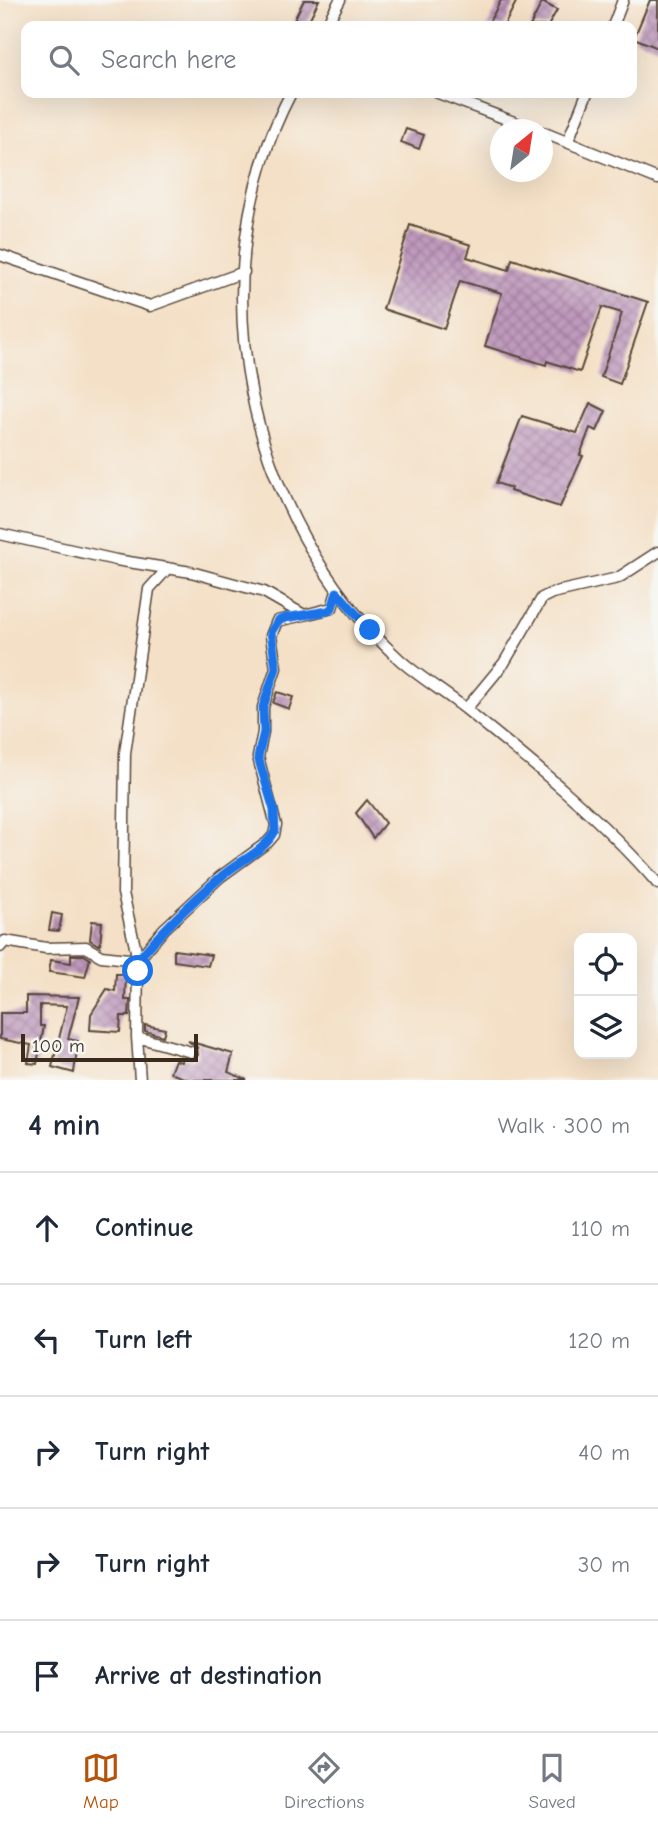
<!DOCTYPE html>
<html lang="en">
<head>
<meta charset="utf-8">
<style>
	body { margin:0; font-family:"Comic Neue",sans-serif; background:#f6f6f7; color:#1f2937 }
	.controls { position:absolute; right:21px; bottom:21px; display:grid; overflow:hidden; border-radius:14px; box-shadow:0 7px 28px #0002 }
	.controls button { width:63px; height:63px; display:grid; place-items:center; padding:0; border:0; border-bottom:2px solid #e0e1e3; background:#fff; color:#1f2937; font:35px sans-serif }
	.compass { position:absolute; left:490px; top:119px; width:63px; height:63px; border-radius:50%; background:#fff; box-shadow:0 7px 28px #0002; rotate:30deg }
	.scale { position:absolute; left:21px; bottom:18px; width:177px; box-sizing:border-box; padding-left:7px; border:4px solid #3b2a1e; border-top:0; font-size:19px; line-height:24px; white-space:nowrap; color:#3b2a1e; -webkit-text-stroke:5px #f6f6f2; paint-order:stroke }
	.stop { position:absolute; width:21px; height:21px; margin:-16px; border:5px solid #1a73e8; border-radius:50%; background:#fff }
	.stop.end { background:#1a73e8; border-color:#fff; box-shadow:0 2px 7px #0008 }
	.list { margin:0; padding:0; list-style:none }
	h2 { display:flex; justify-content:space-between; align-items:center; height:91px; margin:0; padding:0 28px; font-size:30px }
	h2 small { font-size:23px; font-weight:400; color:#747a83 }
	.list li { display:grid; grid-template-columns:46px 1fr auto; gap:21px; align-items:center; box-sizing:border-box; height:112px; padding:0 28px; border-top:2px solid #e0e1e3 }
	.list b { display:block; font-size:26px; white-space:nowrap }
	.list em { font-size:23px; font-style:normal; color:#747a83 }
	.icon { flex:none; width:38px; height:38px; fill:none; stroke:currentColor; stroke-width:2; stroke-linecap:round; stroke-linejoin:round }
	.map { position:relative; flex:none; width:658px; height:1080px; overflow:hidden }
	.search { position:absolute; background:#fff; box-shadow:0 7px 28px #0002; left:21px; right:21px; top:21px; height:77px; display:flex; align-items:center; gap:18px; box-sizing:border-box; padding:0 24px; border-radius:14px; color:#747a83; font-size:26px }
	.sheet { height:651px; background:#fff }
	nav { display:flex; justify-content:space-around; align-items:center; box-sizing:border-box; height:98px; border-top:2px solid #e0e1e3; background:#fff; font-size:19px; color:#747a83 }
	nav a { display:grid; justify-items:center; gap:4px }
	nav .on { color:#b45309 }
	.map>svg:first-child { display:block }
	.building { fill:url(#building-cross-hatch) }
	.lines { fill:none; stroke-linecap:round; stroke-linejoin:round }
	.street-casing { stroke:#574537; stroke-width:13 }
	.street { stroke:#fff; stroke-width:10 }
	.route { stroke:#1a73e8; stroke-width:9 }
</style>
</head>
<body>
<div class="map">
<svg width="658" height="1080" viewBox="0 0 658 1080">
	<defs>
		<pattern id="building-cross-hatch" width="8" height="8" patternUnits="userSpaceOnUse" patternTransform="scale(1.75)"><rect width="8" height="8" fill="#c09abe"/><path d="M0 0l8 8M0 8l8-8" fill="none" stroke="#9d7e9a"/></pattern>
	</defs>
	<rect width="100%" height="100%" fill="#f6f6f2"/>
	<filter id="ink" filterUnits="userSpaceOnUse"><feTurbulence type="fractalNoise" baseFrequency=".0143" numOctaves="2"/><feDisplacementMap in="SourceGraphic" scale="14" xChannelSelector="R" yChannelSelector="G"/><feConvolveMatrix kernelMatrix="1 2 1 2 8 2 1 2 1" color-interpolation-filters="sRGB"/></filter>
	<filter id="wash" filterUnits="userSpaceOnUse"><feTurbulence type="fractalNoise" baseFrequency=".00686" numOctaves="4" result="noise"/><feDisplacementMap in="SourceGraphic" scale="28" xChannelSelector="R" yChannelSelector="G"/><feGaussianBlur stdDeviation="1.57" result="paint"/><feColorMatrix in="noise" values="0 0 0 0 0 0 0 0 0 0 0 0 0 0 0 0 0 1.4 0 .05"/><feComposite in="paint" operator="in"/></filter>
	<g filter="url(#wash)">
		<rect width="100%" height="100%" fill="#f4e0c6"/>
		<g id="blocks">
			<path class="building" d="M304,0H319L306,26L294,20Z
				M501,0H517L504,26H487Z
				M650,0H658V48L634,38Z
				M542,2L557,10L548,26H530Z
				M406,129L424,135L419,149L401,142Z
				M410,225L471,245L467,257L509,270L512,259L648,302L620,384L601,377L622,313L602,307L580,372L547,361L546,365L485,346L502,293L460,281L444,329L383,309Z
				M590,403L606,411L597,431L590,428L580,455L583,456L560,507L510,491L511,488L496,483L522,416L577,433Z
				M277,692L293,697L289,709L273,703Z
				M367,800L385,823L373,838L356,813Z
				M52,913L62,915L59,931L49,930Z
				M92,921L102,922L100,946L90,940Z
				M174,950L211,955L208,966L174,961Z
				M71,955H84L90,959L85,977L49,972L51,960L71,963Z
				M116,974H126L125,1000H130L129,1016H121L120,1032L90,1030L91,1014L107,989L115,991Z
				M26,996L79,997L68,1039L78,1041L74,1073L52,1067L67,1006L40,1005V1026H44L37,1064L28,1063L31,1045L0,1039V1013H26Z
				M145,1025L165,1029L163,1036L145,1031Z
				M188,1041L233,1054L228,1072L247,1080H189L170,1073L175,1060L181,1062L183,1058L192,1060L198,1055L197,1047Z"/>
		</g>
	</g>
	<g filter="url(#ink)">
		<use href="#blocks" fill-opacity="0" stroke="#574537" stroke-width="2"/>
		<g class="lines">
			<defs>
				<path id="street" d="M326,26L340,0
					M613,26L623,0
					M291,93C194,278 247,520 399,659C420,678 445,692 467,710C533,763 602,819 658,884
					M438,93L535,130
					M542,132L658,179
					M568,141L587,93
					M0,255L150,306L244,272
					M0,534L116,560L191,572L264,592L304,615L332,608L337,591
					M466,709L504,663L542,598L552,593L618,578L658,552
					M0,947L5,941L46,948L86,947L101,956L138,960L164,929L220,877L268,842L274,835L276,825L258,757L263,732V707L276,668L271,636L277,621L304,615
					M137,1037L191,1052
					M140,1080L137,1037L138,960L123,893L125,753L149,589L168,568"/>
			</defs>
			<use href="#street" class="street-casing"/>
			<use href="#street" class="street"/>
		</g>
	</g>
	<g class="lines" filter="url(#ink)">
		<path class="route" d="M138,971V960C163,929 192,902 222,876C239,861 264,852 275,831L274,810L258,757L264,732L263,707L276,668L271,632L278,621L285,618L328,611L332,608L337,592L370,630"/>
	</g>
</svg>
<div class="controls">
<button><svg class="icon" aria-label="locate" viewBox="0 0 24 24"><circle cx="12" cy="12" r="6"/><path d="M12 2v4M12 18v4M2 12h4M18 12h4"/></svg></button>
<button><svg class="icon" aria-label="layers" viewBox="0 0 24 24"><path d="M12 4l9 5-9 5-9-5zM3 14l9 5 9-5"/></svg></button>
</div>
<svg class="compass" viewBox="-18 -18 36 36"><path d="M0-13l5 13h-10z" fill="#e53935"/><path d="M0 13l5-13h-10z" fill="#747a83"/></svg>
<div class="scale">100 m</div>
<div class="stop" style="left:138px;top:971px"></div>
<div class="stop end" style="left:370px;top:630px"></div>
<div class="search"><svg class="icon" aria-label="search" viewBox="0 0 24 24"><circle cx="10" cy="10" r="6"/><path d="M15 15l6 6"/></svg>Search here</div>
</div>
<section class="sheet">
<h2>4 min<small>Walk · 300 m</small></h2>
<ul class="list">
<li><svg class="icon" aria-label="ahead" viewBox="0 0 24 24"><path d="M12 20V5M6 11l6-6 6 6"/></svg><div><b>Continue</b></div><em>110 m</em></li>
<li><svg class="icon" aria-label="left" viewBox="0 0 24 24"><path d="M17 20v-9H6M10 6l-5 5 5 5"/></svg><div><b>Turn left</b></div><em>120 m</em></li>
<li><svg class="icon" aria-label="right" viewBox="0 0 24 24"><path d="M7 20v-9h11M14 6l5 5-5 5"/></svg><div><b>Turn right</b></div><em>40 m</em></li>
<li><svg class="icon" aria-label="right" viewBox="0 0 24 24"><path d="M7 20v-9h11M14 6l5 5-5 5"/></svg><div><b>Turn right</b></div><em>30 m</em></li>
<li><svg class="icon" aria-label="arrive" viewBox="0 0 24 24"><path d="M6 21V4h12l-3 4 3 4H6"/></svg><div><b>Arrive at destination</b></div></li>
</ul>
</section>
<nav>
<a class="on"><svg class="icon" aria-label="map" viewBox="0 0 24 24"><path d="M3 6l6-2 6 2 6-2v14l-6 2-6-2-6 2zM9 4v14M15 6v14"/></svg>Map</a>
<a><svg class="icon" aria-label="directions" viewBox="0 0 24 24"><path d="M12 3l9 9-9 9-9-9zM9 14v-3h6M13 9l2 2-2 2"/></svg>Directions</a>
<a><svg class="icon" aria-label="saved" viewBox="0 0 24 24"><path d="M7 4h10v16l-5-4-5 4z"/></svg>Saved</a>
</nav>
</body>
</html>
